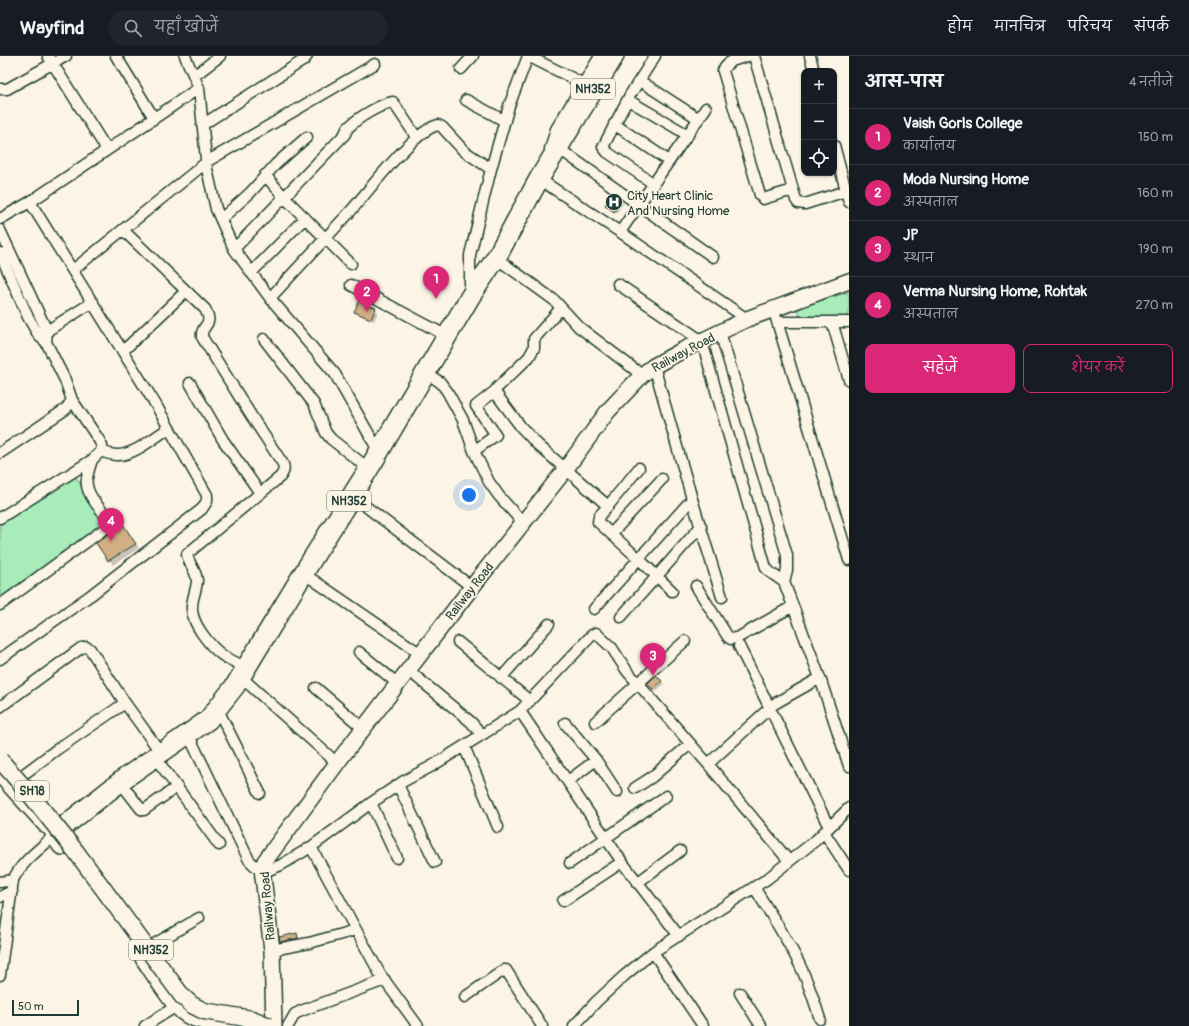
<!DOCTYPE html>
<html lang="hi">
<head>
<meta charset="utf-8">
<style>
	body { margin:0; font-family:Pangolin,"Playpen Sans Deva",sans-serif; background:#20242c; color:#f1f3f6 }
	.controls { position:absolute; right:12px; top:12px; display:grid; overflow:hidden; border-radius:8px; box-shadow:0 1px 3px #0004 }
	.controls button { width:36px; height:36px; display:grid; place-items:center; padding:0; border:0; border-bottom:1px solid #363941; background:#171b24; color:#f1f3f6; font:20px sans-serif }
	.scale { position:absolute; left:12px; bottom:10px; width:67px; box-sizing:border-box; padding-left:4px; border:2px solid #1f3d34; border-top:0; font-size:11px; line-height:14px; white-space:nowrap; color:#1f3d34; -webkit-text-stroke:3px #fcf5e5; paint-order:stroke }
	.you { position:absolute; left:469px; top:439px; width:14px; height:14px; margin:-10px; border:3px solid #fff; border-radius:50%; background:#1a73e8; box-shadow:0 0 0 6px #1a73e833 }
	.badge { display:grid; place-items:center; width:26px; height:26px; border-radius:50%; background:#db2777; color:#fff; font-size:13px; font-weight:700 }
	.pin { position:absolute; translate:-50% -33px; filter:drop-shadow(0 1px 2px #0008) }
	.pin::after { content:''; position:absolute; top:21px; width:14px; height:12px; background:inherit; clip-path:polygon(0 0,100% 0,50% 100%) }
	.list { margin:0; padding:0; list-style:none }
	h2 { display:flex; justify-content:space-between; align-items:center; height:52px; margin:0; padding:0 16px; font-size:17px }
	h2 small { font-size:13px; font-weight:400; color:#9ea1a6 }
	.list li { display:grid; grid-template-columns:26px 1fr auto; gap:12px; align-items:center; box-sizing:border-box; height:56px; padding:0 16px; border-top:1px solid #363941 }
	.list b { display:block; font-size:15px; white-space:nowrap }
	.list p { margin:0; font-size:13px; white-space:nowrap; color:#9ea1a6 }
	.list em { font-size:13px; font-style:normal; color:#9ea1a6 }
	.actions { display:flex; gap:8px; padding:12px 16px }
	.actions a { flex:1; padding:9px 0; border:1px solid #db2777; border-radius:8px; text-align:center; font-size:14px; color:#db2777 }
	.actions .main { background:#db2777; color:#fff }
	.icon { flex:none; width:22px; height:22px; fill:none; stroke:currentColor; stroke-width:2; stroke-linecap:round; stroke-linejoin:round }
	.map { position:relative; flex:none; width:849px; height:970px; overflow:hidden }
	header { display:flex; align-items:center; gap:24px; box-sizing:border-box; height:56px; padding:0 20px; background:#171b24; border-bottom:1px solid #363941 }
	header strong { font-size:19px }
	nav { display:flex; gap:22px; margin-inline-start:auto; font-size:14px }
	.search { width:280px; height:36px; background:#20242c; display:flex; align-items:center; gap:10px; box-sizing:border-box; padding:0 14px; border-radius:22px; color:#9ea1a6; font-size:15px }
	main { display:flex }
	aside { flex:1; background:#171b24 }
	.map>svg:first-child { display:block }
	.green { fill:#a8edb9; stroke:#649576 }
	.shadow { fill:#0003 }
	.building { fill:#d3af85; stroke:#1f3d34 }
	.lines { fill:none; stroke-linecap:round; stroke-linejoin:round }
	.street-casing { stroke:#1f3d34; stroke-width:13 }
	.secondary-casing { stroke:#1f3d34; stroke-width:18 }
	.primary-casing { stroke:#1f3d34; stroke-width:19 }
	.highway-casing { stroke:#1f3d34; stroke-width:22 }
	.street { stroke:#fcf5e5; stroke-width:10 }
	.secondary { stroke:#fcf5e5; stroke-width:15 }
	.primary { stroke:#fcf5e5; stroke-width:16 }
	.highway { stroke:#fcf5e5; stroke-width:19 }
	.primary-bridge-casing { stroke:#1f3d34; stroke-width:19; stroke-linecap:butt }
	.primary-bridge { stroke:#fcf5e5; stroke-width:16 }
	.labels { text-anchor:middle; stroke-width:3.5; stroke-linejoin:round; paint-order:stroke }
	.shield { fill:#fcf5e5; stroke:#617469; stroke-width:1 }
	.shield-label { font-size:12px; font-weight:bold; fill:#1f3d34 }
	.poi-label { font-size:13px; fill:#1f3d34; stroke:#fcf5e5; text-anchor:start }
	.street-label { font-size:13px; fill:#1f3d34; stroke:#fcf5e5 }
</style>
</head>
<body>
<header>
<strong>Wayfind</strong>
<div class="search"><svg class="icon" aria-label="search" viewBox="0 0 24 24"><circle cx="10" cy="10" r="6"/><path d="M15 15l6 6"/></svg>यहाँ खोजें</div>
<nav><a>होम</a><a>मानचित्र</a><a>परिचय</a><a>संपर्क</a></nav>
</header>
<main>
<div class="map">
<svg width="849" height="970" viewBox="0 0 849 970">
	<rect width="100%" height="100%" fill="#fcf5e5"/>
	<filter id="ink" filterUnits="userSpaceOnUse"><feTurbulence type="fractalNoise" baseFrequency=".025" numOctaves="2"/><feDisplacementMap in="SourceGraphic" scale="8" xChannelSelector="R" yChannelSelector="G"/><feConvolveMatrix kernelMatrix="1 2 1 2 8 2 1 2 1" color-interpolation-filters="sRGB"/></filter>
	<g filter="url(#ink)">
		<path class="green" d="M849,236V262L800,260L796,252Z
			M72,415L106,467L0,543V465Z"/>
		<path class="shadow" d="M621,145L623,148L616,157L606,149Z
			M375,253L378,256L374,265L358,258L356,256Z
			M121,466L139,492L113,509L98,487L112,477Z
			M656,621L664,628L656,635L649,628Z
			M296,879L299,881L300,885L283,888L281,885Z"/>
		<path class="building" d="M613,138L621,145L614,156L605,149Z
			M359,245L376,252L371,263L354,256Z
			M121,465L136,488L108,505L96,487L111,476L115,469Z
			M656,619L662,625L653,633L647,628Z
			M297,877L298,882L280,886L279,881Z"/>
		<g class="lines">
			<defs>
				<path id="street" d="M48,0L107,94
					M116,0L154,62
					M185,0L199,32L207,113L216,153L234,193L270,242L335,318L379,396
					M528,0L584,28
					M748,0C739,3 726,4 723,15L760,139L763,143L766,142L793,134
					M754,0L796,144L798,147L805,148L846,135
					M810,0L814,15
					M461,13L473,0
					M194,20L220,0
					M640,25L699,63
					M0,33H7L66,0
					M466,44L505,65
					M628,44L688,79
					M614,68L669,105
					M202,69L304,4L307,0
					M834,89L849,146
					M558,92L713,201
					M550,93L556,73L600,0
					M265,119L284,141L351,208
					M539,123L620,176L747,263
					M654,128L607,96L603,91L630,39L655,0
					M0,163L30,146L199,32
					M221,163L250,137L276,108L307,81
					M0,174L47,275L46,286
					M123,174L205,253C215,271 200,268 202,281L252,361L283,408C285,414 283,417 280,421L187,498C188,507 196,514 197,524C197,534 191,543 192,554C193,569 210,590 222,599C229,604 238,607 246,612
					M620,176L706,52
					M234,193L345,78C346,75 347,72 350,70C359,61 381,48 393,46L417,82
					M0,197L28,261L39,280L46,286L65,324L72,344L66,353L0,397
					M496,202L554,244L579,271L642,319
					M73,214L208,105L375,8
					M251,217L305,162
					M618,228L702,285L766,512L771,517L784,526L820,622L849,710
					M351,229L447,280
					M470,237V199L491,113L509,50L528,0
					M270,242C296,214 323,185 349,157C368,136 413,75 438,69L442,71L464,95L491,113
					M561,252L534,283V292L529,301L497,332L495,335L497,339L521,371L538,389L608,450L599,460L598,466L639,503L672,535
					M773,252L849,504
					M777,266H849
					M832,266L849,324
					M720,276L787,499V514L784,526
					M42,278L93,246
					M264,283L314,348L326,377L331,383L369,413
					M123,295L186,235
					M654,310L692,443L722,541
					M426,317L440,326L447,335L463,364L474,395L489,426L499,440L523,467
					M190,327L223,384L260,437
					M101,395C106,397 112,399 117,399C133,400 155,381 169,372
					M474,395L496,379L476,350L495,335
					M352,440L472,531
					M608,450L639,412
					M0,462L92,404L101,395L102,390L99,384L72,344
					M611,478L662,423
					M303,517L421,598
					M696,530L728,581L731,583L739,581L793,550
					M0,549L107,471L109,467L108,463C100,452 84,437 87,422C88,416 90,410 92,404
					M594,553L692,443
					M621,561L701,470
					M458,586L530,645
					M739,590L829,771
					M359,596L398,628
					M0,603L91,539L202,453L207,445V439L156,349L30,146
					M408,614L471,666L482,679
					M241,621L337,707
					M501,622L549,568
					M316,632L364,673
					M0,651L81,592L86,591L90,593L125,647L161,697
					M217,652L260,737
					M520,655L622,806L679,880
					M595,666L685,585
					M565,667L596,704L617,736
					M188,678L249,804L255,810L262,813L269,814L281,809L311,791L371,747L404,725L432,710L520,655L592,579L596,577L612,592L627,615L708,708L789,805
					M464,690L498,771
					M155,701L219,789
					M708,708L774,648L820,622
					M20,721L56,694L125,647
					M568,725L596,704
					M120,726L141,753L144,754L177,731
					M398,729L435,806
					M635,732L652,721L690,688
					M371,747L397,802
					M824,776L849,814
					M311,791L380,918L418,970
					M570,807L666,740
					M0,826L13,824
					M637,827L680,795
					M754,831C771,859 790,886 803,916C810,932 815,947 820,963
					M0,841L12,835
					M563,845L622,806
					M149,891L199,862
					M272,894L309,887L356,874
					M653,896L703,970
					M0,919L13,824C21,806 41,792 55,779
					M740,937L761,970
					M465,941L504,914H506L542,970
					M145,970L178,949
					M288,970L295,958L301,955L385,924
					M574,970L596,946L624,920L653,896L767,823L816,784L849,752"/>
				<path id="secondary" d="M274,970L272,894L262,813L265,805L343,699L472,531L565,414L608,355L642,319L654,310L683,294L747,263L849,225"/>
				<path id="primary" d="M0,718L47,770"/>
				<path id="highway" d="M62,789L55,779L63,771L125,722L208,664L235,630L311,505L373,406L470,241L496,202L539,123L614,0
					M145,902C155,916 174,949 187,957C199,965 221,966 236,967"/>
			</defs>
			<use href="#street" class="street-casing"/>
			<use href="#secondary" class="secondary-casing"/>
			<use href="#primary" class="primary-casing"/>
			<use href="#highway" class="highway-casing"/>
			<use href="#street" class="street"/>
			<use href="#secondary" class="secondary"/>
			<use href="#primary" class="primary"/>
			<use href="#highway" class="highway"/>
			<defs>
				<path id="primary-bridge" d="M0,704L29,737L77,797L182,940L192,949L204,955L252,963L269,970"/>
			</defs>
			<use href="#primary-bridge" class="primary-bridge-casing"/>
			<use href="#primary-bridge" class="primary-bridge"/>
		</g>
	</g>
	<defs>
		<symbol id="hospital-disc" viewBox="-11 -11 22 22"><circle r="9.5" fill="#1f3d34" stroke="#fcf5e5"/><path d="M-5-5h3v3.5h4V-5h3V5h-3V1.5h-4V5h-3Z" fill="#fff"/></symbol>
	</defs>
	<g fill-rule="evenodd">
		<use href="#hospital-disc" x="604" y="136" width="20" height="20"/>
	</g>
	<g class="labels">
		<g class="shield">
			<rect x="571" y="23" width="44" height="20" rx="3"/>
			<rect x="327" y="435" width="44" height="20" rx="3"/>
			<rect x="15" y="725" width="34" height="20" rx="3"/>
			<rect x="129" y="884" width="44" height="20" rx="3"/>
		</g>
		<g class="shield-label">
			<text x="593" y="37">NH352</text>
			<text x="349" y="449">NH352</text>
			<text x="32" y="739">SH18</text>
			<text x="151" y="898">NH352</text>
		</g>
		<g class="poi-label">
			<text x="627" y="144">City Heart Clinic<tspan x="627" dy="15">And Nursing Home</tspan></text>
		</g>
		<g class="street-label">
			<text transform="translate(683 296) rotate(-28)" y="5">Railway Road</text>
			<text transform="translate(469 535) rotate(-52)" y="5">Railway Road</text>
			<text transform="translate(267 850) rotate(-95)" y="5">Railway Road</text>
		</g>
	</g>
</svg>
<div class="controls">
<button>+</button>
<button>−</button>
<button><svg class="icon" aria-label="locate" viewBox="0 0 24 24"><circle cx="12" cy="12" r="6"/><path d="M12 2v4M12 18v4M2 12h4M18 12h4"/></svg></button>
</div>
<div class="scale">50 m</div>
<div class="you"></div>
<div class="pin badge" style="left:436px;top:243px">1</div>
<div class="pin badge" style="left:367px;top:256px">2</div>
<div class="pin badge" style="left:653px;top:620px">3</div>
<div class="pin badge" style="left:111px;top:485px">4</div>
</div>
<aside>
<h2>आस-पास<small>4 नतीजे</small></h2>
<ul class="list">
<li><span class="badge">1</span><div><b>Vaish Gorls College</b><p>कार्यालय</p></div><em>150 m</em></li>
<li><span class="badge">2</span><div><b>Moda Nursing Home</b><p>अस्पताल</p></div><em>160 m</em></li>
<li><span class="badge">3</span><div><b>JP</b><p>स्थान</p></div><em>190 m</em></li>
<li><span class="badge">4</span><div><b>Verma Nursing Home, Rohtak</b><p>अस्पताल</p></div><em>270 m</em></li>
</ul>
<div class="actions"><a class="main">सहेजें</a><a>शेयर करें</a></div>
</aside>
</main>
</body>
</html>
